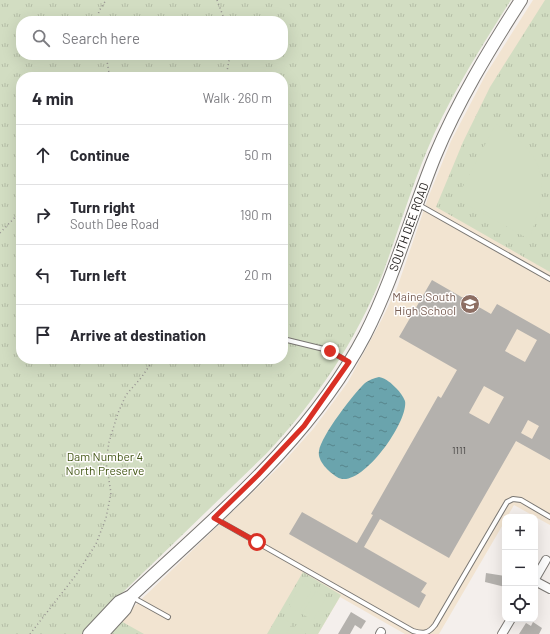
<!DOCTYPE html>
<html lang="en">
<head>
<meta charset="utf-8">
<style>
	body { margin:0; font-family:Barlow,sans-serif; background:#f2f2f3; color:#2b2b33 }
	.controls { position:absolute; right:12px; bottom:12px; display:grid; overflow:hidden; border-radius:8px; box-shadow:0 4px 16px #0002 }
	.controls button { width:36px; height:36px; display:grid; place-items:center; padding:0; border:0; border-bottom:1px solid #e1e1e2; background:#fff; color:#2b2b33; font:20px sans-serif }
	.stop { position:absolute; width:12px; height:12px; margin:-9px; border:3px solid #d93025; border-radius:50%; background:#fff }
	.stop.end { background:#d93025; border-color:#fff; box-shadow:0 1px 4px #0008 }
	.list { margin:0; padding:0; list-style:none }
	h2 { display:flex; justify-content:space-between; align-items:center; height:52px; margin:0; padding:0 16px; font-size:17px }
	h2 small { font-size:13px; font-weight:400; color:#7c7c81 }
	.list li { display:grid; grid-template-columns:26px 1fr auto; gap:12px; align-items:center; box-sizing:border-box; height:60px; padding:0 16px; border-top:1px solid #e1e1e2 }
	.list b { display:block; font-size:15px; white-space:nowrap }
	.list p { margin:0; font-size:13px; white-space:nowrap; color:#7c7c81 }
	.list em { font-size:13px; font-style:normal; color:#7c7c81 }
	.icon { flex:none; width:22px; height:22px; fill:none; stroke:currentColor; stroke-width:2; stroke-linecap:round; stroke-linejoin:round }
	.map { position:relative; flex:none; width:550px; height:634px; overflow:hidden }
	.search { position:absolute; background:#fff; box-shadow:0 4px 16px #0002; left:16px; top:16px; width:272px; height:44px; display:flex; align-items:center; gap:10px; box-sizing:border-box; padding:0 14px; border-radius:16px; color:#7c7c81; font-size:15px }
	.panel { position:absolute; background:#fff; box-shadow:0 4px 16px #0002; left:16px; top:72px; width:272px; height:292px; border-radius:16px }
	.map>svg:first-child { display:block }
	.education { fill:#f2e4d1 }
	.park { fill:url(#park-tufts); fill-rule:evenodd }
	.pitch { fill:#d2ddc2 }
	.water { fill:url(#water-ripples) }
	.building { fill:#b4b1ad; fill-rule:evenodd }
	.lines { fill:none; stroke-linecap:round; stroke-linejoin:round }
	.service-casing { stroke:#7a7773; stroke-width:6 }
	.minor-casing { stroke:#7a7773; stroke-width:10 }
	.secondary-casing { stroke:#7a7773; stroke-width:14 }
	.path { stroke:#979391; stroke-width:1.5; stroke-dasharray:1 3; stroke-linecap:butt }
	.service { stroke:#fff; stroke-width:4 }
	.minor { stroke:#fff; stroke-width:8 }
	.secondary { stroke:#fff; stroke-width:12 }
	.route { stroke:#d93025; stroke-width:5 }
	.labels { text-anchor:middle; stroke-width:3; stroke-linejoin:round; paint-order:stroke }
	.number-label { font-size:10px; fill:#444240 }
	.street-label { font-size:12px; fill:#1f1d1c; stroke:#fffdfc }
	.education-label { font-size:12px; fill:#785e54; stroke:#fffdfc; text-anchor:end }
	.park-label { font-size:12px; fill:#445818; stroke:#fffdfc }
</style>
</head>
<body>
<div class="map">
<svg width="550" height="634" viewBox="0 0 550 634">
	<defs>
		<pattern id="park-tufts" width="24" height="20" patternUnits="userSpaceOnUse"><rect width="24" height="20" fill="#d2ddc2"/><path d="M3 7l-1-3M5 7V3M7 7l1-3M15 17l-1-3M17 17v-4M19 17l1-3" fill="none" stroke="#b4bda6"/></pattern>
		<pattern id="water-ripples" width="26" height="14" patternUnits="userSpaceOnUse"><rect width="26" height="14" fill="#6aa4ad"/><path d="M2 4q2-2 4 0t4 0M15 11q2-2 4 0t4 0" fill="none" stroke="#57858c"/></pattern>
	</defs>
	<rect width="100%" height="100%" fill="#f4efec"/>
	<path class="education" d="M533,0H550V525L514,505L507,517H505V521L439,634H405L340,597L318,634H108L122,618L280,466L314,428L348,382L382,319L397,288L428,198L451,141L486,74Z"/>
	<path class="park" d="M0,0H511C483,44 456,87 434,134C414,179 400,226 383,273C356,341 316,401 266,454L118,597L83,634H0ZM21,21H283V55H21ZM21,77H283V359H21Z
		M545,0H550V272L436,207L463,142L490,87Z
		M303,572L341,595L318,634H267Z
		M119,620L144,634H108Z"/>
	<path class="pitch" d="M496,124C549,157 550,183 529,239L460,201L459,194Z
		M302,583L312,590L299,612L289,606Z
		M316,591L326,598L313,620L302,614Z
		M282,617L292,624L286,634H272Z
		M296,625L306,632L305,634H291Z"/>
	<path class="water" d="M379,377C387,379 391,383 396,388C400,392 403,396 405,401C409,422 359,492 337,477C329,472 317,461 319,451C321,436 354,393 365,383C369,380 374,378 379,377Z"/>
	<path class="building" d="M432,280L491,314L497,304L550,334V460L516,441L449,558L380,519L364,547L427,583L421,592L426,595L419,608L289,534L302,512L357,543L373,515L371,514L438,396L441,398L457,370L399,337ZM517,329L537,340L525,362L505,351ZM484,386L504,397L489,424L469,413ZM528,420L539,426L532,439L521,433Z
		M486,573L505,576V587L485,582Z
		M351,612L366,621L361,629L355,625L350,634H338Z
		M533,622L542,628L539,634H519L526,623L531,626Z"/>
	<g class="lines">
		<defs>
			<path id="service" d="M419,205L550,279
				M283,339L328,350L349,362
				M216,519L413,631C423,634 428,634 435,625L507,502L513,499L521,500L550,517
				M132,597L168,617"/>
			<path id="minor" d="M535,579L546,560
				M535,581L550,589
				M380,634L381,632
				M502,634L511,619"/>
			<path id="secondary" d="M89,634L119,602L131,596C216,516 310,440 365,335C394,278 411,215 435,156C458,101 489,50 521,0
				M102,634L125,609L131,596"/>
		</defs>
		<use href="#service" class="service-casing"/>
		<use href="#minor" class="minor-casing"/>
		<use href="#secondary" class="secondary-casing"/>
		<path class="path" d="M217,0L225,21
			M97,21L99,11L106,0
			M106,55L109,73L112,77
			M226,77L230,55
			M0,233L21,211
			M30,634L76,575L96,544L106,518L111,493L106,462L109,442L118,413L126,395L141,378L154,359"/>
		<use href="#service" class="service"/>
		<use href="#minor" class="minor"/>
		<use href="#secondary" class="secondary"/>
	</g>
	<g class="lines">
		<path class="route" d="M257,542L214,518L258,475L304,426L349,362L330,351"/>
	</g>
	<defs>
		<symbol id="school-disc" viewBox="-11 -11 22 22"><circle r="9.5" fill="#8d6e63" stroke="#fffdfc"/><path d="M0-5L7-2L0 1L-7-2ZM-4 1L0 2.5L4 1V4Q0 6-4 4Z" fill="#fff"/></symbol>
	</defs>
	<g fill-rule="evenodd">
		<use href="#school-disc" x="459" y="293" width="22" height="22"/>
	</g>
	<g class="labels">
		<g class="number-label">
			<text x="459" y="454">1111</text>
		</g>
		<g class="street-label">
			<text transform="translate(409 227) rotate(-70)" y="4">SOUTH DEE ROAD</text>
		</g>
		<g class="education-label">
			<text x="456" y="301">Maine South<tspan x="456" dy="14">High School</tspan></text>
		</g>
		<g class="park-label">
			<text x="105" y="461">Dam Number 4<tspan x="105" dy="14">North Preserve</tspan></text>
		</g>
	</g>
</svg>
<div class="controls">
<button>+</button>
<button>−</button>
<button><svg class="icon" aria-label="locate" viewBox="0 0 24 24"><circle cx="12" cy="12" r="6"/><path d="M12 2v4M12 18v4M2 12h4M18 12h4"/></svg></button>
</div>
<div class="stop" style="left:257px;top:542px"></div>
<div class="stop end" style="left:330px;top:351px"></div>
<div class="search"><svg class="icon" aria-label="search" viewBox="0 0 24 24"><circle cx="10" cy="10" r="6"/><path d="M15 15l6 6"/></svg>Search here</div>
<section class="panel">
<h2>4 min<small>Walk · 260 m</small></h2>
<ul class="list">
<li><svg class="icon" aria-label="ahead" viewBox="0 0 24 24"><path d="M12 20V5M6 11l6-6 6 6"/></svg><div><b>Continue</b></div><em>50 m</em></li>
<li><svg class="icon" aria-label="right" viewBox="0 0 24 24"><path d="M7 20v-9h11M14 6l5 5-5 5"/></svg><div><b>Turn right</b><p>South Dee Road</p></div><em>190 m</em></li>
<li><svg class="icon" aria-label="left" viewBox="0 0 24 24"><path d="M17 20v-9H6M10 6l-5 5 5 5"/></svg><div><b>Turn left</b></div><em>20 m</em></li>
<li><svg class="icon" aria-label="arrive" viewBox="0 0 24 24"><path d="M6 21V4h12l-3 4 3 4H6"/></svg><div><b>Arrive at destination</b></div></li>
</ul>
</section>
</div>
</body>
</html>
